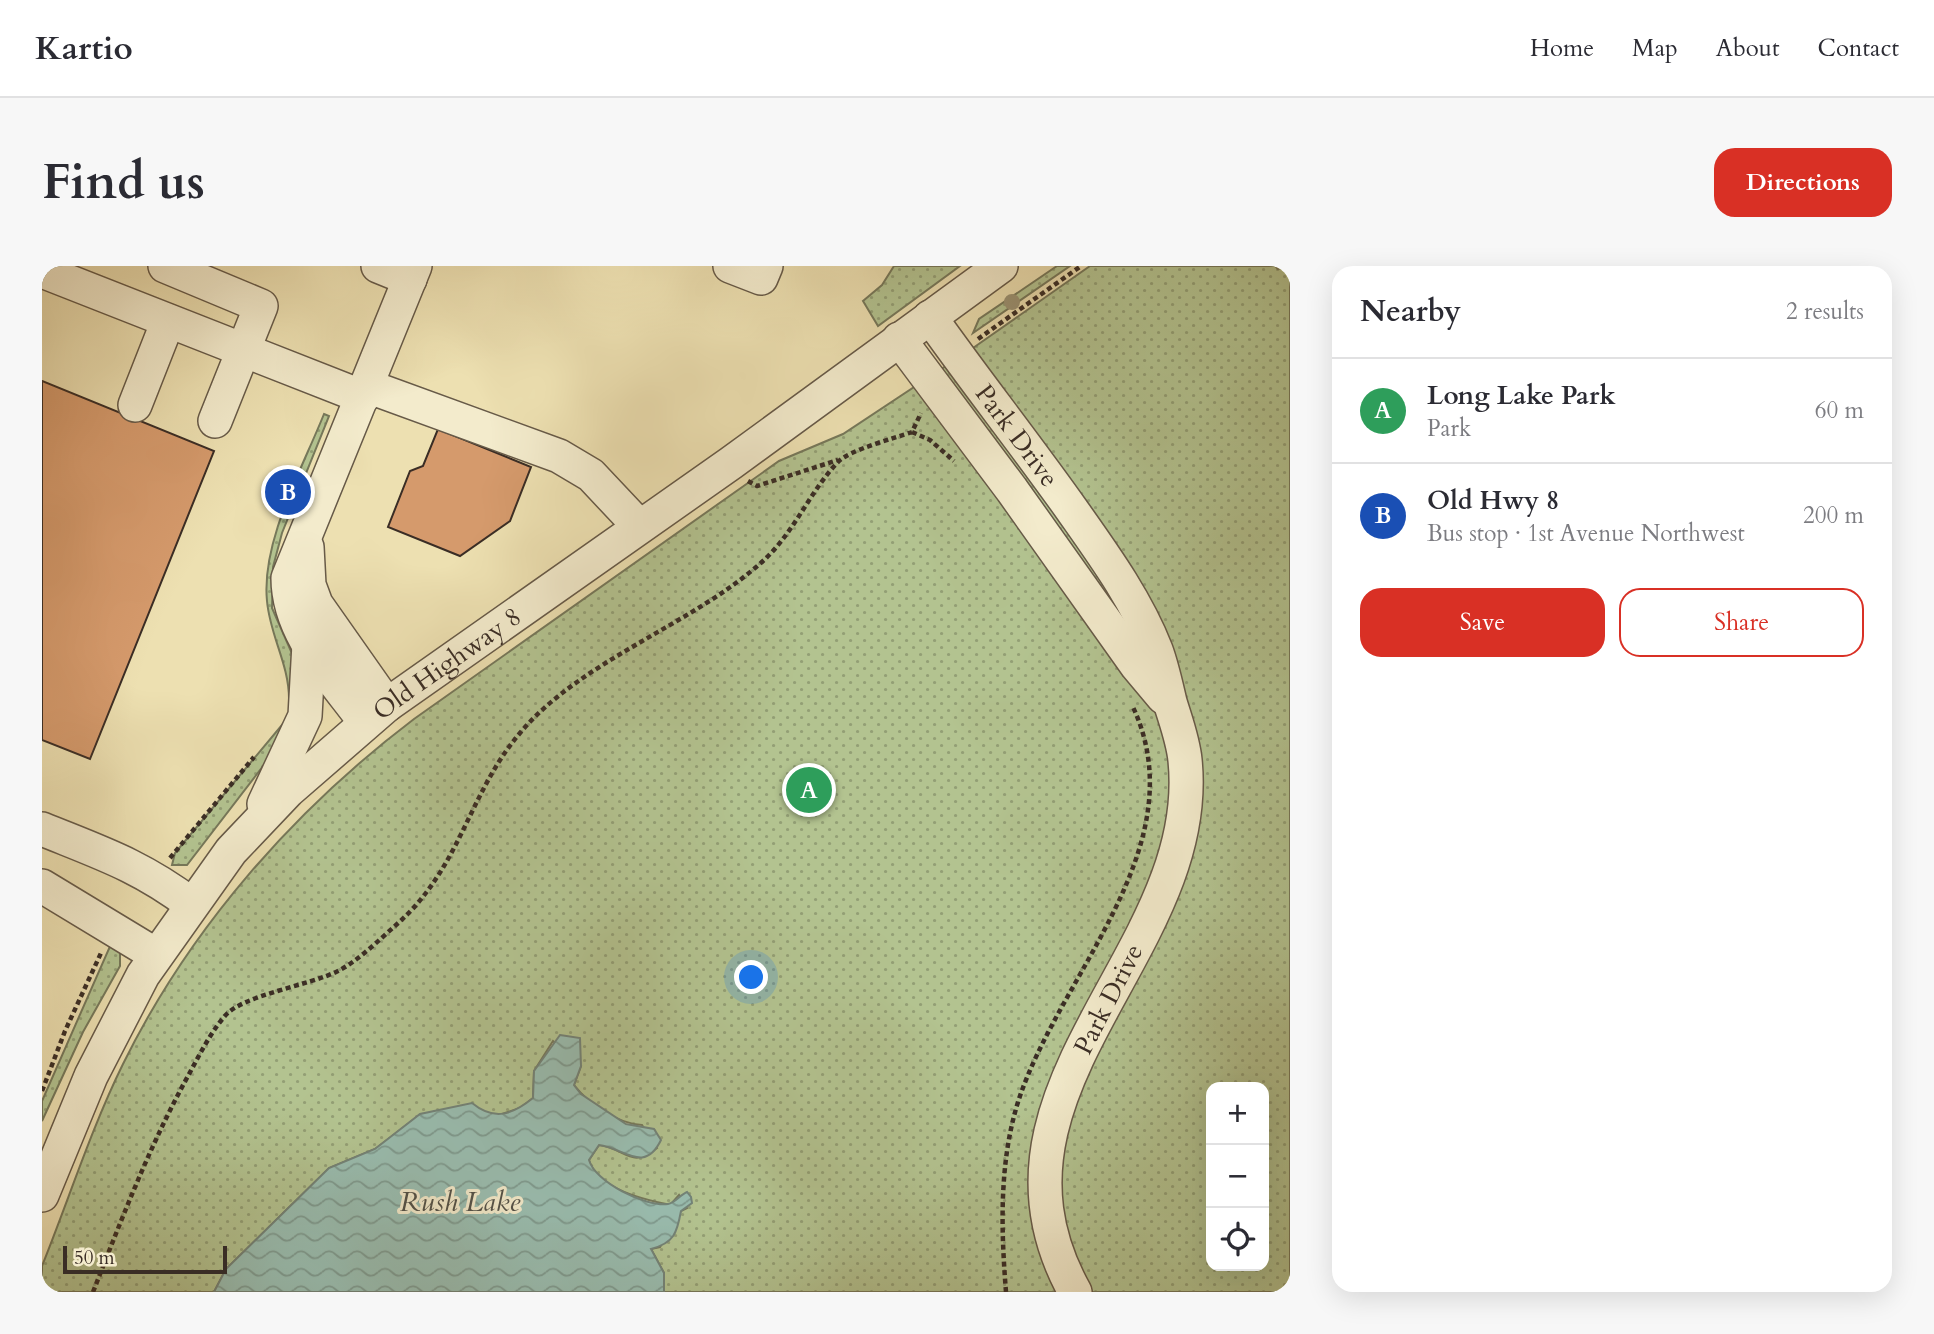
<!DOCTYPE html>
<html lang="en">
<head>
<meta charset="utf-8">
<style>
	body { margin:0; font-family:Cardo,serif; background:#f7f7f7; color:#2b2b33 }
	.controls { position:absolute; right:21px; bottom:21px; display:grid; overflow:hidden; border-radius:14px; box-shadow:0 7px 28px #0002 }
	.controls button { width:63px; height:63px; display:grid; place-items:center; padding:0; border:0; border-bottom:2px solid #e1e1e2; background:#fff; color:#2b2b33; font:35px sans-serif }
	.scale { position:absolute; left:21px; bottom:18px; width:164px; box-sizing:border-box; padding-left:7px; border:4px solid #3a2d25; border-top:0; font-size:19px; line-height:24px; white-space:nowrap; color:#3a2d25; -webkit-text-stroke:5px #f3ebcc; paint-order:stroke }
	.you { position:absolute; left:710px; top:712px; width:24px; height:24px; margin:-18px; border:5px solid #fff; border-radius:50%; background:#1a73e8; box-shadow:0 0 0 10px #1a73e833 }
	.badge { display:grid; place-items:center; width:46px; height:46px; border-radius:50%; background:#d93025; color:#fff; font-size:23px; font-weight:700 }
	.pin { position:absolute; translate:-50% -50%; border:4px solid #fff; box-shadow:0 2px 7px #0006 }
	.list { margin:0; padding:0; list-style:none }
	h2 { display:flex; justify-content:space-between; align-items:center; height:91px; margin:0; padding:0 28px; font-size:30px }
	h2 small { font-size:23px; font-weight:400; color:#7c7c81 }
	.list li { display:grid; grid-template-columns:46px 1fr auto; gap:21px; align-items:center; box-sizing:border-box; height:105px; padding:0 28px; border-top:2px solid #e1e1e2 }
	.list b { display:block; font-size:26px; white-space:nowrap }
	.list p { margin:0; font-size:23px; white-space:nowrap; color:#7c7c81 }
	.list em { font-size:23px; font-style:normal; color:#7c7c81 }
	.actions { display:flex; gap:14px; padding:21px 28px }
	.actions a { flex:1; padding:16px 0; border:2px solid #d93025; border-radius:21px; text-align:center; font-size:24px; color:#d93025 }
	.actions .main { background:#d93025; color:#fff }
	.icon { flex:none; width:38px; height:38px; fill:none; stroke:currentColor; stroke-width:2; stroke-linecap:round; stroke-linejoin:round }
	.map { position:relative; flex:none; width:1248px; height:1026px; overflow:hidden; border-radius:21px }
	header { display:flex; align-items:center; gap:42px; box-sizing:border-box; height:98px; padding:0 35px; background:#fff; border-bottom:2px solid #e1e1e2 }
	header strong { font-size:33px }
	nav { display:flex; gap:38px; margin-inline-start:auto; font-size:24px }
	.intro { display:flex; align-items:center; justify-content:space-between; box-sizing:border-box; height:168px; padding:0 42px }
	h1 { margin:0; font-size:49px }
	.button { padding:18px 32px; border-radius:21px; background:#d93025; color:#fff; font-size:24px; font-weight:700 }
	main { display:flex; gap:42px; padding:0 42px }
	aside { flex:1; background:#fff; border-radius:21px; box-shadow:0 7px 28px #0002 }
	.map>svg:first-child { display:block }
	.grass { fill:url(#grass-dots); stroke:#76785a; stroke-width:2; fill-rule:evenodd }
	.water { fill:url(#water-waves); stroke:#738378; stroke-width:2 }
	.building { fill:#d59a6c; stroke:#3a2d25; stroke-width:2 }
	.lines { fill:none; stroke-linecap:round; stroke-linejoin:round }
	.minor-casing { stroke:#675a48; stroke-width:36 }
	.path { stroke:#3a2d25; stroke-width:4.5; stroke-dasharray:5 3.5; stroke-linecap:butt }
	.minor { stroke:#f3ebcc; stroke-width:33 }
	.tree { fill:#9b9273 }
	.labels { text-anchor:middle; stroke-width:6; stroke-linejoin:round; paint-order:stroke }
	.street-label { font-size:26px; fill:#3a2d25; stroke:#f3ebcc }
	.water-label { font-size:28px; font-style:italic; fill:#525148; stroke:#f3ebcc }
</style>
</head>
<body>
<header>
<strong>Kartio</strong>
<nav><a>Home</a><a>Map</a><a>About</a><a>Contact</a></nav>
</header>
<div class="intro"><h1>Find us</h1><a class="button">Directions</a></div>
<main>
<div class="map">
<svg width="1248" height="1026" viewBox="0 0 1248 1026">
	<defs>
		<pattern id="grass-dots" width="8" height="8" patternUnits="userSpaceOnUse" patternTransform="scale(1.75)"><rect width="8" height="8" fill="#b3c390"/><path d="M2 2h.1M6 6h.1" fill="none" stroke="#939f75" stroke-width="1.8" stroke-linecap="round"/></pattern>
		<pattern id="water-waves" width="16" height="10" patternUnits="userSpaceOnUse" patternTransform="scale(1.75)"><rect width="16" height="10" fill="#99bdb0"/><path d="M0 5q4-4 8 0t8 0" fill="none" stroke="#7e9a8f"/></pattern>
	</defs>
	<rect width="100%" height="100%" fill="#ede0b1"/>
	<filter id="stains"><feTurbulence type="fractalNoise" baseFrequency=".00286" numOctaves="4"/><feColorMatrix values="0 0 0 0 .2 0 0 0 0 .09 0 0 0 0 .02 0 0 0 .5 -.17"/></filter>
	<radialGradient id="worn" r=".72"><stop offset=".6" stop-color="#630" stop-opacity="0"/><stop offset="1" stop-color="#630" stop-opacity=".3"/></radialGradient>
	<path class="grass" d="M852,0H918L836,60L821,35L840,19Z
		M1015,0H1028L931,67L937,53Z
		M1048,0H1233L1236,3L1248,0V1026H622V1007L609,983L618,981L639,945L645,942L637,929L629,938H624C599,933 555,922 547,894L557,879C583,882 589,904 615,882L600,859C576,858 547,838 532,819L539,800L511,775L492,805L491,832L478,842L454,850L441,846L379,848L333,883L287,902L184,1003L172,1026H0V1000C27,933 49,863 81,798C148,662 252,544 372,453L737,195L801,168L931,82ZM1169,821H1222V1000H1169Z
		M282,148L287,150L240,267L231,301L230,342L252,392L255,434L247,433C247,398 228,370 225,335C219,276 260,203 282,148Z
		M245,453L235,482L145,599H130L133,587Z
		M69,678L78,685V700L41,766L0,855V835Z"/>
	<path class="water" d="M518,769L538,772L539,800L532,819L539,828L584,858L612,863L619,874C602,909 581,881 557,879L547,894C553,916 603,941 626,938C633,937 638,929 645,926L649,931L650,937L639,945C635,967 632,977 609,983L622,1007V1026H172L184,1003L287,902L333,883L378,848L430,837C452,855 470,849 491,832L492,805Z"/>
	<path class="building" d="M0,115L172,185L48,493L0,474Z
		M396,163L489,201L468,255L418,290L346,261L368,205L381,200Z"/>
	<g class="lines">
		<defs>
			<g id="minor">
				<path d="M123,0L219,40L173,155"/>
				<path d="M336,0L368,13"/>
				<path d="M688,0L719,12L724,0"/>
				<path d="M0,5L321,131"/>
				<path id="s1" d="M888,51C934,116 984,179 1030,244C1061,288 1094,333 1114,384C1120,400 1124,419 1128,436C1134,456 1141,474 1143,494C1163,687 920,824 1033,1026"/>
				<path d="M857,73L970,224L1095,400L1121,431"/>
				<path d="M325,120L517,190L549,209L597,260"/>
				<path d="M93,139L126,55"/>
				<path d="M265,281L267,319L274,338L345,439"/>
				<path d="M323,456C292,413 246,368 246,312L373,0"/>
				<path d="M222,538L263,450L267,378"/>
				<path d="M0,563C59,587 97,599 149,638"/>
				<path d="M0,620L114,689"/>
				<path id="s2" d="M0,929L49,810L101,709L189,585L246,525L345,439L689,197L959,0"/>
			</g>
		</defs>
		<use href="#minor" class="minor-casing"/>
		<path class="path" d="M936,73L1039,0
			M870,166L888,174L912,195
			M706,215L715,220L796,194
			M128,592L212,491
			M0,825L23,765L59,687
			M51,1026C80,952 108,879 146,810C157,790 167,769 182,751C199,729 266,720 296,705C316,695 337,674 354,659C419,602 426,528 478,467C539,394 652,358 721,295C752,267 768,225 796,196C807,184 853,172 870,166L879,147
			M964,1026C959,963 957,897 976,836C1017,708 1157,579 1090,439"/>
		<use href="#minor" class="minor"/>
	</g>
	<circle class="tree" cx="970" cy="36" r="8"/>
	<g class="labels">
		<g class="street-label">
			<text dy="9" stroke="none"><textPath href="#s1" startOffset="147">Park Drive</textPath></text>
			<text dy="9" stroke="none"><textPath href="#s2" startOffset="681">Old Highway 8</textPath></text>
			<text transform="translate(1066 733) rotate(-63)" y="9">Park Drive</text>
		</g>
		<g class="water-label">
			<text x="418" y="945">Rush Lake</text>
		</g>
	</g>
	<rect width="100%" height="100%" filter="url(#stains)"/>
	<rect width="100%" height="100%" fill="url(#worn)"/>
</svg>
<div class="controls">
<button>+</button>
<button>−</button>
<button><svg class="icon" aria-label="locate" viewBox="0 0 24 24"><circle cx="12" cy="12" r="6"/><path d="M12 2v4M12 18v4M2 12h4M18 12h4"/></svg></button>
</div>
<div class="scale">50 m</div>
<div class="you"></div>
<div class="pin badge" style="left:767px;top:524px;background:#2e9e5b">A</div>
<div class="pin badge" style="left:246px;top:226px;background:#1a4fb4">B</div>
</div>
<aside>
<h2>Nearby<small>2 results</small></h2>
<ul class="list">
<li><span class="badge" style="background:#2e9e5b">A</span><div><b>Long Lake Park</b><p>Park</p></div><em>60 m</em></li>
<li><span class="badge" style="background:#1a4fb4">B</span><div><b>Old Hwy 8</b><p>Bus stop · 1st Avenue Northwest</p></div><em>200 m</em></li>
</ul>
<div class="actions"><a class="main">Save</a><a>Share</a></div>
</aside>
</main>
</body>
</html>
